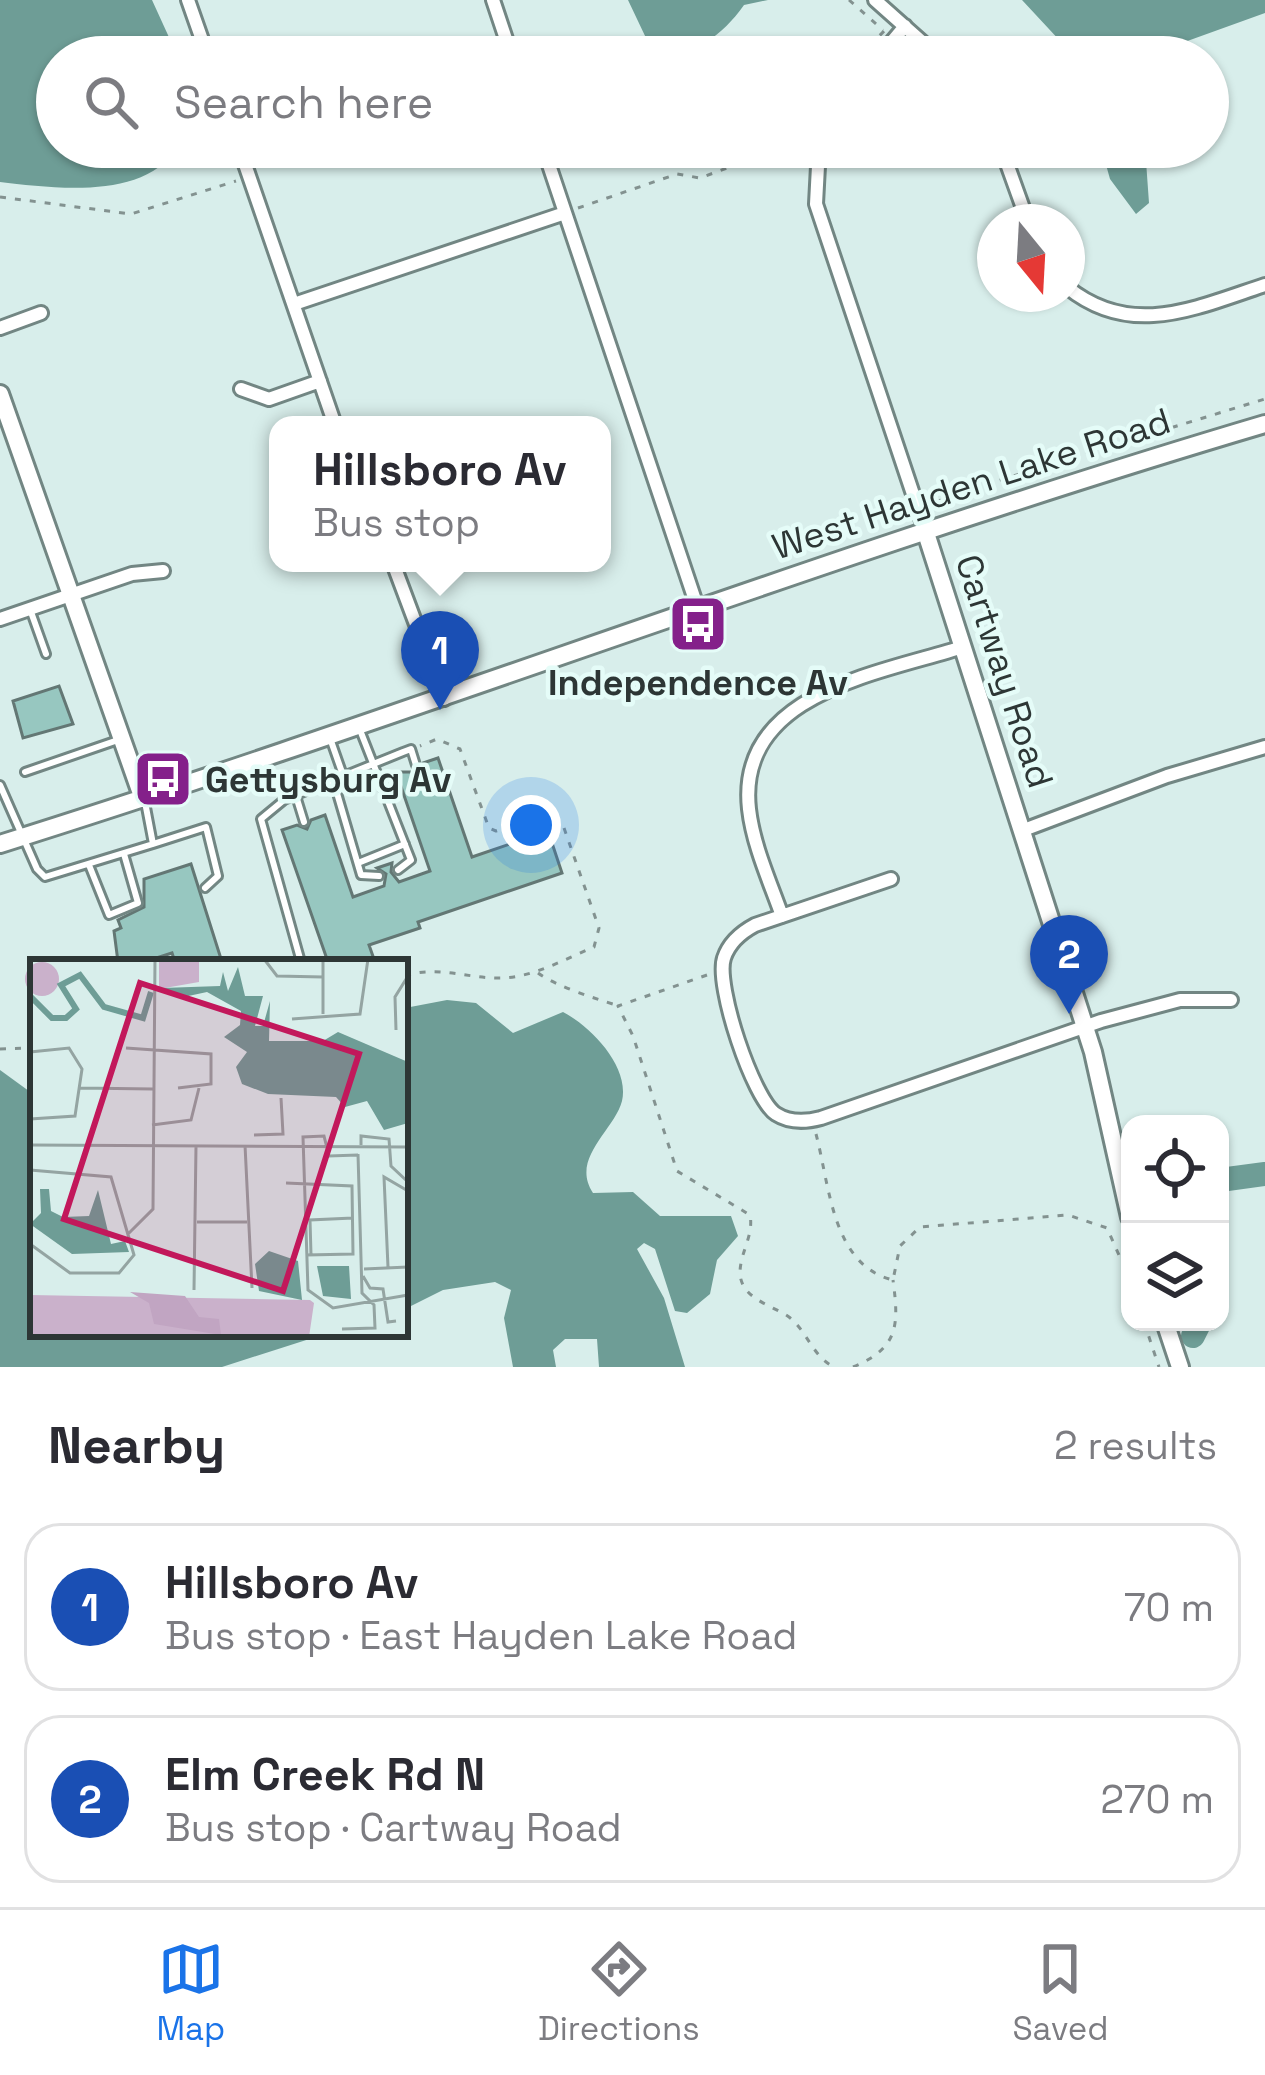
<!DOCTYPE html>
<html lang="en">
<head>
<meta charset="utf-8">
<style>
	body { margin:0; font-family:"Space Grotesk",sans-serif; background:#f7f7f7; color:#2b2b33 }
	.controls { position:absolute; right:36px; bottom:36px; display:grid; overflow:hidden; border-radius:24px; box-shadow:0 3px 9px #0004 }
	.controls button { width:108px; height:108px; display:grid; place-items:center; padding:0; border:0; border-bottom:3px solid #e1e1e2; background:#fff; color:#2b2b33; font:60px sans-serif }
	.compass { position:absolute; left:977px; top:204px; width:108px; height:108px; border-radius:50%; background:#fff; box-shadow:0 3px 9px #0004; rotate:162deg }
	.you { position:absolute; left:531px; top:825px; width:42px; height:42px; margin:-30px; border:9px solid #fff; border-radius:50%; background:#1a73e8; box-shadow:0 0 0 18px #1a73e833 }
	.badge { display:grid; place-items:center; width:78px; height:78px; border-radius:50%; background:#1a73e8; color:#fff; font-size:39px; font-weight:700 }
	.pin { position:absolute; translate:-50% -99px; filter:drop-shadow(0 3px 6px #0008) }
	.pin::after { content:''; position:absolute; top:63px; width:42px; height:36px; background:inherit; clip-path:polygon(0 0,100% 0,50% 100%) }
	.popup { position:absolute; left:269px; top:416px; width:342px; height:156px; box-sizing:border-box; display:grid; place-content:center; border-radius:24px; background:#fff; filter:drop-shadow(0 3px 9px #0005); font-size:39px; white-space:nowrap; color:#7c7c81 }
	.popup b { font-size:45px; color:#2b2b33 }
	.popup::after { content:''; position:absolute; left:50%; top:100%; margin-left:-24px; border:24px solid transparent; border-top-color:#fff }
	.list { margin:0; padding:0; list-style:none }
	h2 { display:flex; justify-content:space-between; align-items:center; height:156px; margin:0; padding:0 48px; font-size:51px }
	h2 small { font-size:39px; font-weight:400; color:#7c7c81 }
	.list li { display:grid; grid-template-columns:78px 1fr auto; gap:36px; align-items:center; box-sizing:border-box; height:168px; margin:0 24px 24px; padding:0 24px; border:3px solid #e1e1e2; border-radius:36px }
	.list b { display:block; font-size:45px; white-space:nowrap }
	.list p { margin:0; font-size:39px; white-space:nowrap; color:#7c7c81 }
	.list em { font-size:39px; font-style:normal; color:#7c7c81 }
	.icon { flex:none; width:66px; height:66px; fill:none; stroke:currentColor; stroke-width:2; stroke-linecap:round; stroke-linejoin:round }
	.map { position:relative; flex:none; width:1265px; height:1367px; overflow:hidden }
	.search { position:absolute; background:#fff; box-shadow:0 3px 9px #0004; left:36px; right:36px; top:36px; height:132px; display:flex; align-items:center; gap:30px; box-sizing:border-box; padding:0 42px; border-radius:66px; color:#7c7c81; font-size:45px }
	.sheet { height:540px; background:#fff }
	nav { display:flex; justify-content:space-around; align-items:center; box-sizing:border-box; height:168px; border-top:3px solid #e1e1e2; background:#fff; font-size:33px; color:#7c7c81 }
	nav a { display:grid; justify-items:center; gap:6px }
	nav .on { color:#1a73e8 }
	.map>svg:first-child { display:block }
	.water { fill:#6e9d96 }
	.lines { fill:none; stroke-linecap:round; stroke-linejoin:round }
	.river { stroke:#6e9d96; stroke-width:24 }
	.building { fill:#97c7c0; stroke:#637774; stroke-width:3 }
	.lane-casing { stroke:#728683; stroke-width:12 }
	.street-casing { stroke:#728683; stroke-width:18 }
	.secondary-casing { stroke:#728683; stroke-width:22 }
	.path { stroke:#839290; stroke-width:3; stroke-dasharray:6 9; stroke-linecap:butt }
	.lane { stroke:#fff; stroke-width:6 }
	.street { stroke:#fff; stroke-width:12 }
	.secondary { stroke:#fff; stroke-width:16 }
	.labels { text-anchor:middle; stroke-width:9; stroke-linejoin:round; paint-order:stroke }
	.street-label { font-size:36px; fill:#2d3635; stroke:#e5fcf8 }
	.poi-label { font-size:36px; font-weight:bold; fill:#2d3635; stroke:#e5fcf8 }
	.inset-river { fill:none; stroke:#6e9d96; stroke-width:6 }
	.inset-road { fill:none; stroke:#94a4a2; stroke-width:3 }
	.view { fill:#c2185b; fill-opacity:0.15; stroke:#c2185b; stroke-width:6 }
	.inset-edge { fill:none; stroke:#2d3635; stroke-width:6 }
</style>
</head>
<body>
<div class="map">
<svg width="1265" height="1367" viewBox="0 0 1265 1367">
	<rect width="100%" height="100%" fill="#d8eeeb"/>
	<path class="water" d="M0,0H152L178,57H57V147H177C145,201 53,188 0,182Z
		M628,0H768L744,5C722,36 693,57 655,57Z
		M1022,0H1265V13L1143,57H1075Z
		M1101,147H1145L1149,203L1136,214L1110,179Z
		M447,1000L476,1003L513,1033L563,1012C590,1026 630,1066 622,1101C614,1131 570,1158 593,1193L633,1192L660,1216H731L738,1236L717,1260L710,1294L687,1313L675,1311L655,1249L644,1243L637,1249L664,1298L685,1367H599L597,1339H565L553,1350L556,1367H513L504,1318L511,1290L495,1282L443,1290L405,1309V1008Z
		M0,1070L33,1094V1334H325L222,1367H0Z"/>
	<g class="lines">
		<path class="river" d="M1220,1180L1265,1174
			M1193,1336L1200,1322"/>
	</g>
	<path class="building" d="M59,686L73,724L23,738L13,701Z
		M438,758L472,857L548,831L562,873L418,922L420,928L369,945L375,962H328L282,830L297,825L307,829L311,820L325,815L353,897L384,886L386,874L377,868L392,863L391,872L399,882L430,871L396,772H419L423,763Z
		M191,864L222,962H175L172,953L144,962H118L114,931L121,928L118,920L144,907V879Z"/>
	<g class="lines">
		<defs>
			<path id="lane" d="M31,612L46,654
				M360,730L411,860L398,870
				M331,741L344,778
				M25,772L118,740
				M334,783L361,875L379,876
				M0,785L37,869L45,877L153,844L145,802
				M296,796L304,822
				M153,844L206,827L218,876L205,888
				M358,863L405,844
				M89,865L109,915L138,903L124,854
				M301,962L261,819L284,800L403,752L411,749L416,765"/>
			<path id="street" d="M188,0L208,57
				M493,0L512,57
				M875,0L939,57
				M879,57L905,26
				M239,147L335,425
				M543,147L698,609
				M819,147L816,204L925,530
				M1001,147L1028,222
				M1067,287C1131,339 1195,308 1265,285
				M294,304L565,213
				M0,328L41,313
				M241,389L269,399L320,381
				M393,563L444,699
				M0,619L132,574L163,571
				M1021,831L1167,776L1265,747
				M891,879L755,925C740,933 729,943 724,958C715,985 753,1099 776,1114C790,1123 806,1122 821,1118L1101,1021L1180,1000H1231
				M782,916C770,882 753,845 749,809C736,693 881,673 963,647"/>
			<path id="secondary" d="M0,394L143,799
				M925,530L1093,1052L1130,1217
				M0,844C424,711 839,550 1265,424
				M1165,1322L1180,1367"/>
		</defs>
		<use href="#lane" class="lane-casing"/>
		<use href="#street" class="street-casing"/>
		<use href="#secondary" class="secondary-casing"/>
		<path class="path" d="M849,0L883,30
			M859,57L886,29
			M0,197L131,214L236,181
			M578,208L677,174L700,178L770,152H799L801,147
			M939,499L942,512
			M928,502L1265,399
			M899,523L895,510L901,509
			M538,973C556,986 593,998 616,1005
			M707,975L618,1006L633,1036L677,1171L750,1215C754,1236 740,1252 740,1273C741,1299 772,1305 789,1317C808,1332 812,1356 834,1367
			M405,976C437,965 469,979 502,978C534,977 565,959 594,947L599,928L564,828L534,821L496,831L489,828L460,749L437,739L420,746
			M0,1049L33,1048
			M816,1134C830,1187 832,1265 893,1280L900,1246L920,1227L1068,1215L1107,1228L1130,1280
			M1144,1322L1159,1367
			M853,1367C899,1348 899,1325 893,1280"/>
		<use href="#lane" class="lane"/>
		<use href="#street" class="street"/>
		<use href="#secondary" class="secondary"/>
	</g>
	<defs>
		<symbol id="bus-square" viewBox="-11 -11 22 22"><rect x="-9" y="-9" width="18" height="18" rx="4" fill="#84208a" stroke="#e5fcf8"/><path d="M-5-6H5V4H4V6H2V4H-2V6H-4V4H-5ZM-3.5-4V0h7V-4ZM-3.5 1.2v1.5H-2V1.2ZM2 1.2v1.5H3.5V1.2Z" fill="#fff"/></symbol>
	</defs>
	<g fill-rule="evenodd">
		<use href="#bus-square" x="665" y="591" width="66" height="66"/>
		<use href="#bus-square" x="130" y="746" width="66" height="66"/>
	</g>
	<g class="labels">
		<g class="street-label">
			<text transform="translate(971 483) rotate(-18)" y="13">West Hayden Lake Road</text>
			<text transform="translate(1005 671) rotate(72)" y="13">Cartway Road</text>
		</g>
		<g class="poi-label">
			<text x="698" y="695">Independence Av</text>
			<text x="205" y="792" text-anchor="start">Gettysburg Av</text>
		</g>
	</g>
	<g transform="translate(30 959)">
		<rect width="378" height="378" fill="#d8eeeb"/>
		<path d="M129,0H169V23L129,30ZM-5 20a17 17 0 1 1 34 0a17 17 0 1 1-34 0ZM0,336L280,341L284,344L279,378H0Z" fill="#cab1cb"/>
		<path d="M100,333L155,337L169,358L189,360L191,376L124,365L119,344Z" fill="#c1a5c2"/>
		<path d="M208,8L215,37H233L225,67H233L240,42L239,82H293L308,73L378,103V164L354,171L337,142L315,148L306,138L238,135L212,125L206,108L217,93L194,78L210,66L211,52L177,33L149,39L132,29L190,27L193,13L198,32ZM10,230H19L21,252L33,258L59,257L68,231L81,285L95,282L99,293L42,295L0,265L11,254ZM239,292L268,302L272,341L229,332L225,305ZM287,307H319L321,340L293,337Z" fill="#6e9d96"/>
		<path class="inset-river" d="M0,37L22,59H36L46,50L31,26L50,16L74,48L113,59L121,33"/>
		<path class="inset-road" d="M234,0L247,17L293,18M293,0V55M262,60L330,55L338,0M366,71L365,38L378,17M96,89L181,95V125L148,129M0,93L39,89L52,110L45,157L0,160M49,129L123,130M122,166L161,161L169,129M224,176L253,175L251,139M0,186L378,188M215,186L222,329M331,186V177L359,180L361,207L378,223M328,196L299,197L294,177L273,178L278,331L303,349L378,336M0,211L81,218L104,296L89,314H40L0,285M256,224L322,227L323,295L276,296M167,263H217M97,276L123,250L125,0M281,296L280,261L323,259M358,308L354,218L378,232M334,310L378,308M333,317L340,329L353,330L358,363L366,362M164,331L166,187M312,370L345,369L344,346L332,334L328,195"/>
		<path class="view" d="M110,24L329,95L253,332L34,260Z"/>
		<rect width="378" height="378" class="inset-edge"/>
	</g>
</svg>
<div class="controls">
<button><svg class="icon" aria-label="locate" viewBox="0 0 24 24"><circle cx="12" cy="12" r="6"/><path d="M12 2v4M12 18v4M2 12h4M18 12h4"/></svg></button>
<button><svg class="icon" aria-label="layers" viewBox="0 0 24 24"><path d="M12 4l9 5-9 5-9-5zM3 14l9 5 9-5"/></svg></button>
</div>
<svg class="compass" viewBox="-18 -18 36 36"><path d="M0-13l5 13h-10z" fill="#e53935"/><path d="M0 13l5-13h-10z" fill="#7c7c81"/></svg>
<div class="you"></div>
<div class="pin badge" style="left:440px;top:710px;background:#1a4fb4">1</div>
<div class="popup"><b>Hillsboro Av</b>Bus stop</div>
<div class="pin badge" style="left:1069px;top:1014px;background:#1a4fb4">2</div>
<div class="search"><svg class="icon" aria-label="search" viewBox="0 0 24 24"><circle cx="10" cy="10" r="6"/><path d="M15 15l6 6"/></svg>Search here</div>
</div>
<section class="sheet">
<h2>Nearby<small>2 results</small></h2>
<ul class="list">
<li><span class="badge" style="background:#1a4fb4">1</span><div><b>Hillsboro Av</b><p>Bus stop · East Hayden Lake Road</p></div><em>70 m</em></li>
<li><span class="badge" style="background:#1a4fb4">2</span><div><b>Elm Creek Rd N</b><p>Bus stop · Cartway Road</p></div><em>270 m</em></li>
</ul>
</section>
<nav>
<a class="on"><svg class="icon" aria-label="map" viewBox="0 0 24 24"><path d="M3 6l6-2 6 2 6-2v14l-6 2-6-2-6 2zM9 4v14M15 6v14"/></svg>Map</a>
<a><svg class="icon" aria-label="directions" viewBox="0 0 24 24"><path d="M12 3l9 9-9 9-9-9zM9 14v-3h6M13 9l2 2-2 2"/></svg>Directions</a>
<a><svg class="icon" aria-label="saved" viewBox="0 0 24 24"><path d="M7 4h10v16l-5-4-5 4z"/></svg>Saved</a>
</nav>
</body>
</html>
